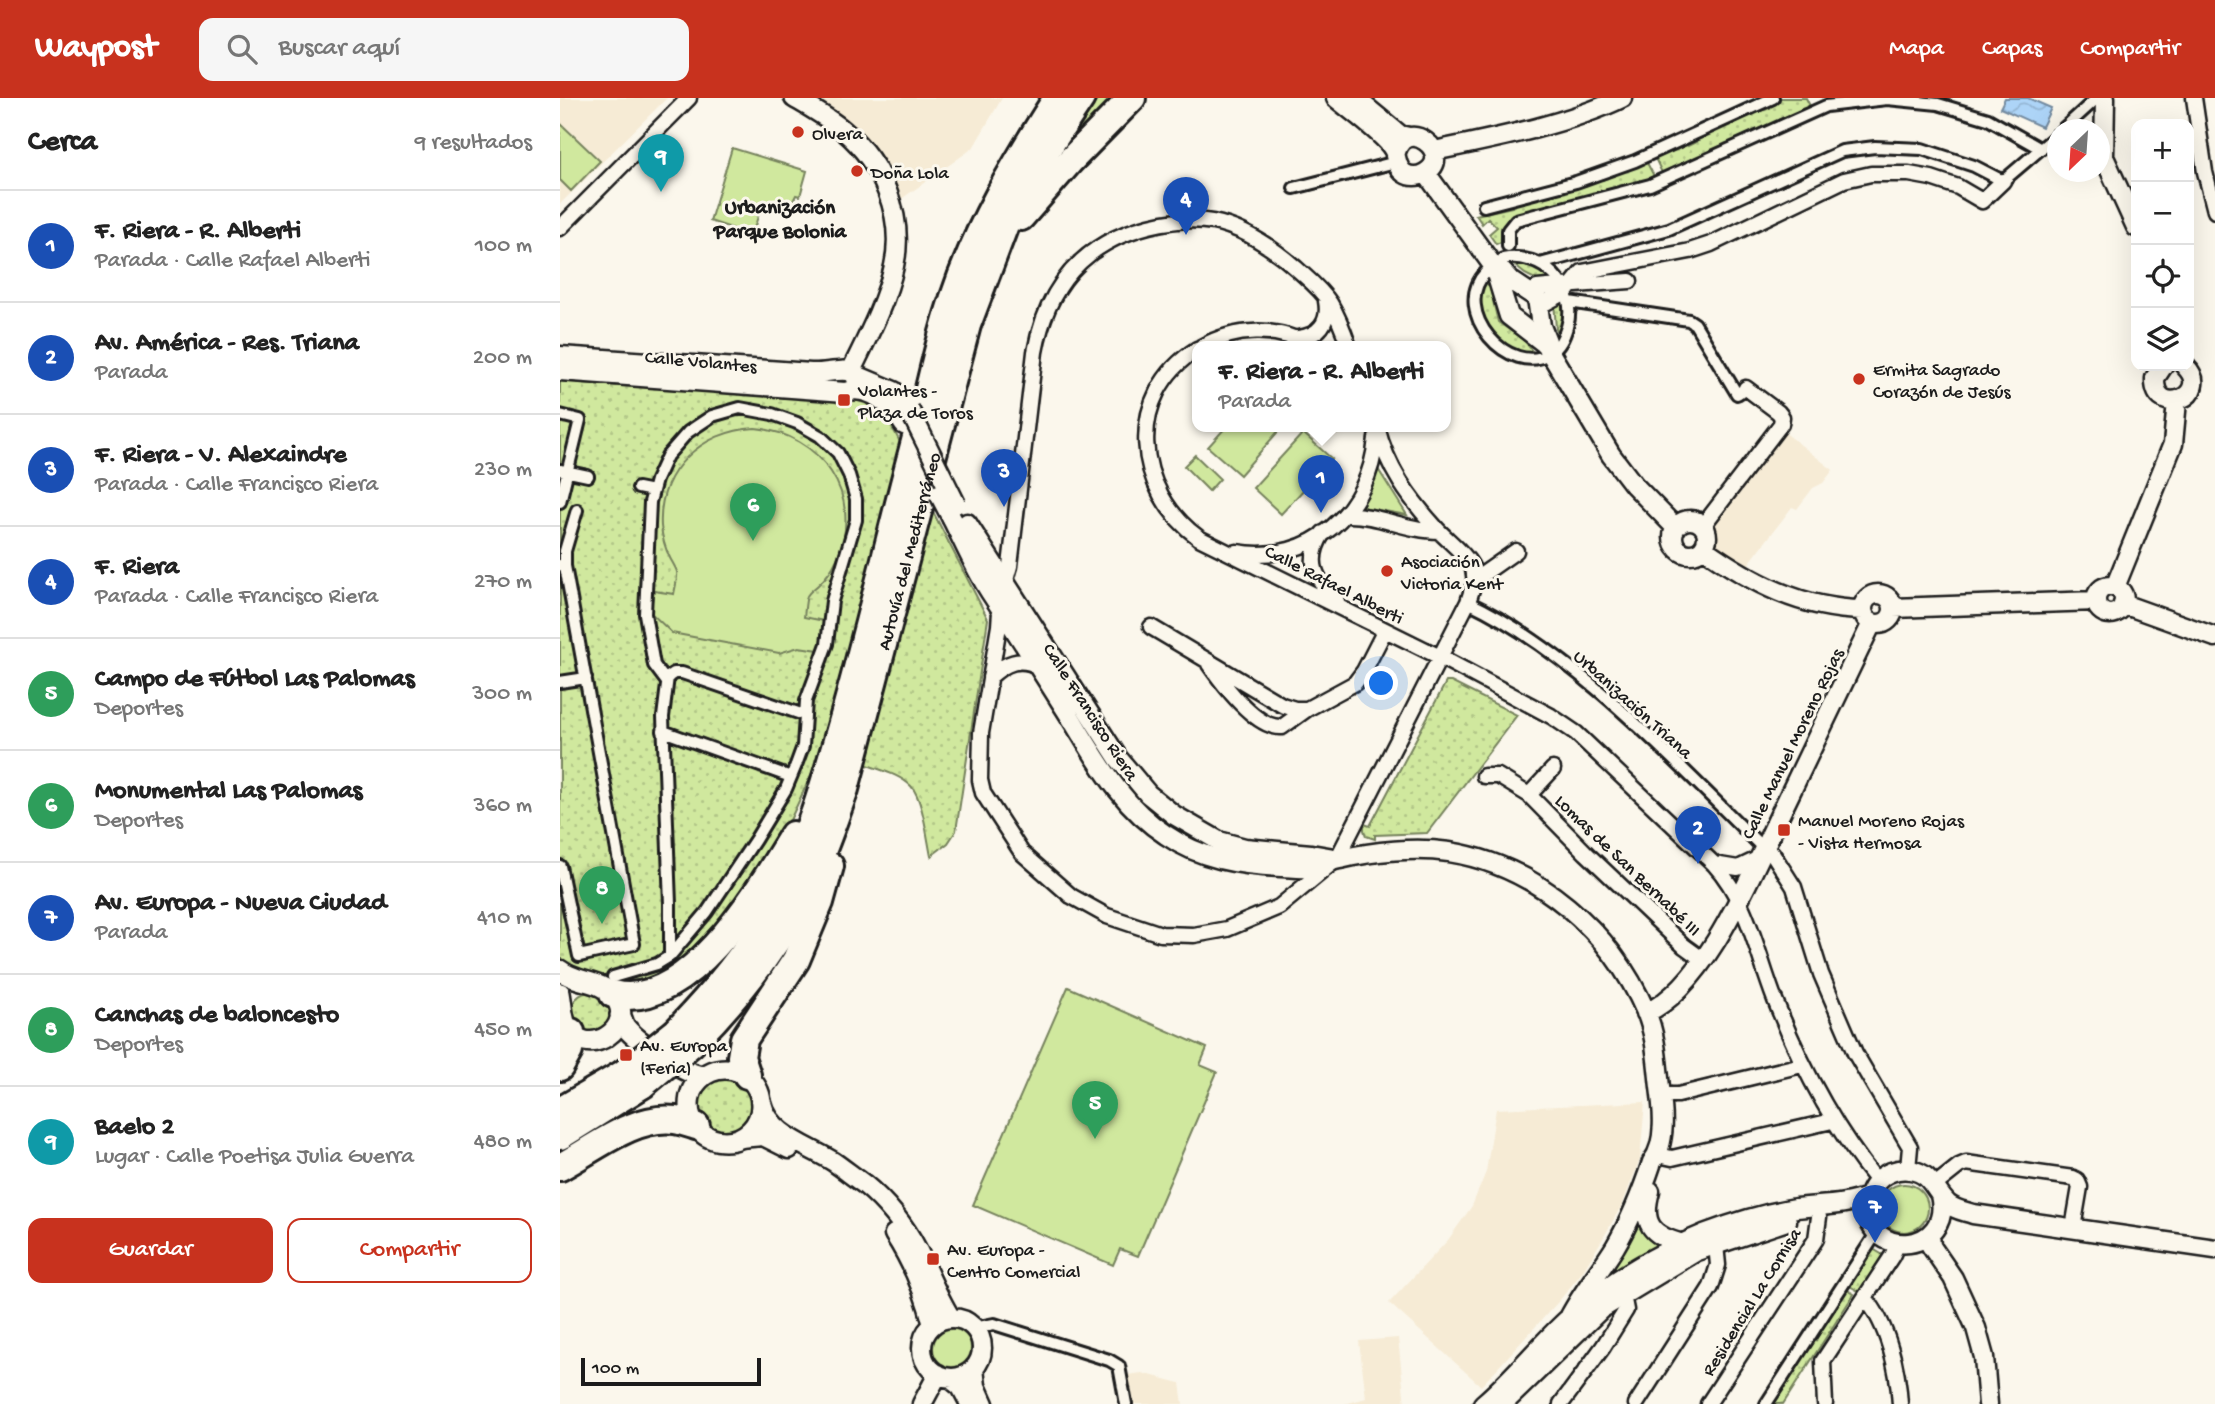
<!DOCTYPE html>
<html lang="es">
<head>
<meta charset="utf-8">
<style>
	body { margin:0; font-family:"Gochi Hand",sans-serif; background:#f6f6f6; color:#222 }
	.controls { position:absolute; right:21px; top:21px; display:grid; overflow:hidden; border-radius:14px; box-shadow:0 7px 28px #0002 }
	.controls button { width:63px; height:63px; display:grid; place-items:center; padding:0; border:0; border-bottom:2px solid #e0e0e0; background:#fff; color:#222; font:35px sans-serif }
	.compass { position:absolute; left:1487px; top:21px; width:63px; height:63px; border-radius:50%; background:#fff; box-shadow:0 7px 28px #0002; rotate:205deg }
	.scale { position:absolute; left:21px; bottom:18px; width:180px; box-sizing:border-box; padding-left:7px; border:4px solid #1c1c1c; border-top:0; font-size:19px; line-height:24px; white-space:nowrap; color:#1c1c1c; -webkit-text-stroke:5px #fbf7ec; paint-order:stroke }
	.you { position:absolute; left:822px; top:586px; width:24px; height:24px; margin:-18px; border:5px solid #fff; border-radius:50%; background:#1a73e8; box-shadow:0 0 0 10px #1a73e833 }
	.badge { display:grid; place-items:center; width:46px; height:46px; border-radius:50%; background:#c8321e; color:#fff; font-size:23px; font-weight:700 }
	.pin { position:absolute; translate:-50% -58px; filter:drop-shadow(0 2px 4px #0008) }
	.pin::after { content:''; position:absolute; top:37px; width:24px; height:21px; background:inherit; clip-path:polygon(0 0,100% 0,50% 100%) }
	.popup { position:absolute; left:632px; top:243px; width:259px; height:91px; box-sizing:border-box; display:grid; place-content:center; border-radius:14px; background:#fff; filter:drop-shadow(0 2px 5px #0005); font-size:23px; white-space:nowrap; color:#767676 }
	.popup b { font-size:26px; color:#222 }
	.popup::after { content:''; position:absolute; left:50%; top:100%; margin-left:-14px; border:14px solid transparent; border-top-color:#fff }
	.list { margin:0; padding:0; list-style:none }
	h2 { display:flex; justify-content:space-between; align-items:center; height:91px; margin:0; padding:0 28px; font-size:30px }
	h2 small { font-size:23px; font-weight:400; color:#767676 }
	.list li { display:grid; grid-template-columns:46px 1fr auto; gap:21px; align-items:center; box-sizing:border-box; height:112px; padding:0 28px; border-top:2px solid #e0e0e0 }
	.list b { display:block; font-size:26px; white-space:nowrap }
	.list p { margin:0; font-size:23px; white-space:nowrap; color:#767676 }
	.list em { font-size:23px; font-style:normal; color:#767676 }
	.actions { display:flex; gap:14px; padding:21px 28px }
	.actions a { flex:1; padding:16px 0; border:2px solid #c8321e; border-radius:14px; text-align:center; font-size:24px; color:#c8321e }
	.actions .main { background:#c8321e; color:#fff }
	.icon { flex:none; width:38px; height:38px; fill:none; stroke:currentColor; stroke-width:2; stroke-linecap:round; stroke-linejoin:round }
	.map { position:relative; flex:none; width:1655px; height:1306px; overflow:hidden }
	header { display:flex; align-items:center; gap:42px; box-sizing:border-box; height:98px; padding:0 35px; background:#c8321e; color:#fff }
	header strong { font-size:33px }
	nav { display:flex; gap:38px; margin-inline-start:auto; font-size:24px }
	.search { width:490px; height:63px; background:#f6f6f6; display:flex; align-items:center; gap:18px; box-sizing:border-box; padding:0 24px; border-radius:14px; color:#767676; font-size:26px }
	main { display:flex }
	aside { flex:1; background:#fff }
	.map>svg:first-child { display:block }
	.built { fill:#f6ebd5 }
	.grass { fill:url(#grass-dots); stroke:#76825d; stroke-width:2 }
	.green { fill:#d0e89e; stroke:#76825d; stroke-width:2 }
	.water { fill:url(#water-waves); stroke:#738a9f; stroke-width:2 }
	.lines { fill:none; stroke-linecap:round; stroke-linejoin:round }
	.pedestrian-casing { stroke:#1c1c1c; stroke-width:16 }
	.minor-casing { stroke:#1c1c1c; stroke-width:19 }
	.tertiary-casing { stroke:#1c1c1c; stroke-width:23 }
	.secondary-casing { stroke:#1c1c1c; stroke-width:24 }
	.motorway-casing { stroke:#1c1c1c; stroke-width:32 }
	.pedestrian { stroke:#fbf7ec; stroke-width:10 }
	.minor { stroke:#fbf7ec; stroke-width:14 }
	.tertiary { stroke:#fbf7ec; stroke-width:18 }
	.secondary { stroke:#fbf7ec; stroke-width:19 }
	.motorway { stroke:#fbf7ec; stroke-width:26 }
	.tertiary-bridge-casing { stroke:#1c1c1c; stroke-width:23; stroke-linecap:butt }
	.motorway-bridge-casing { stroke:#1c1c1c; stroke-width:32; stroke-linecap:butt }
	.tertiary-bridge { stroke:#fbf7ec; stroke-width:18 }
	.motorway-bridge { stroke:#fbf7ec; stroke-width:26 }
	.poi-dot { fill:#c8321e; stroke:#fbf7ec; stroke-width:2.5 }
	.labels { text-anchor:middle; stroke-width:6; stroke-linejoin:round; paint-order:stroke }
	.poi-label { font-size:19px; fill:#1c1c1c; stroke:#fbf7ec; text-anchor:start }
	.street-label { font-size:19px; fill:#1c1c1c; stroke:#fbf7ec }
	.neighbourhood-label { font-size:21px; font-weight:bold; fill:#1c1c1c; stroke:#fbf7ec }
</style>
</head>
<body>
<header>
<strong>Waypost</strong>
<div class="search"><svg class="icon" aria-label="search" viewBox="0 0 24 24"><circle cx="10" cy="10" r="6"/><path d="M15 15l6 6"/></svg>Buscar aquí</div>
<nav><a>Mapa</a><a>Capas</a><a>Compartir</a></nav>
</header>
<main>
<aside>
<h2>Cerca<small>9 resultados</small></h2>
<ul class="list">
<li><span class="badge" style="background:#1a4fb4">1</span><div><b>F. Riera - R. Alberti</b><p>Parada · Calle Rafael Alberti</p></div><em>100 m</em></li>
<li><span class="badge" style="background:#1a4fb4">2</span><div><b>Av. América - Res. Triana</b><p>Parada</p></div><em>200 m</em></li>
<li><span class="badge" style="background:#1a4fb4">3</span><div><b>F. Riera - V. Alexaindre</b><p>Parada · Calle Francisco Riera</p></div><em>230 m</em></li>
<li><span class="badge" style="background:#1a4fb4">4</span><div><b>F. Riera</b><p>Parada · Calle Francisco Riera</p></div><em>270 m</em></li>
<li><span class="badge" style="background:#2e9e5b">5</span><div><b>Campo de Fútbol Las Palomas</b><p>Deportes</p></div><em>300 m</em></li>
<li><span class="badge" style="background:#2e9e5b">6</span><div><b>Monumental Las Palomas</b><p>Deportes</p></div><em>360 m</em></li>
<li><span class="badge" style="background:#1a4fb4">7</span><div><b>Av. Europa - Nueva Ciudad</b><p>Parada</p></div><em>410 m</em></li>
<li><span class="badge" style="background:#2e9e5b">8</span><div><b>Canchas de baloncesto</b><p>Deportes</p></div><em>450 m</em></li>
<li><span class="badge" style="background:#0f9aa8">9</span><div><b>Baelo 2</b><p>Lugar · Calle Poetisa Julia Guerra</p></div><em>480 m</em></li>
</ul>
<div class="actions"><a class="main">Guardar</a><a>Compartir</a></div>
</aside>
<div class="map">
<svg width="1655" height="1306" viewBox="0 0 1655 1306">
	<defs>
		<pattern id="grass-dots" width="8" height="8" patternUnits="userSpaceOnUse" patternTransform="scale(1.75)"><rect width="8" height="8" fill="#d0e89e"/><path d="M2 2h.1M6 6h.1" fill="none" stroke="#b2c688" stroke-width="1.8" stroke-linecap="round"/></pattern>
		<pattern id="water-waves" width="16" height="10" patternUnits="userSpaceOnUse" patternTransform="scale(1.75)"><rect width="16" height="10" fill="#add4f7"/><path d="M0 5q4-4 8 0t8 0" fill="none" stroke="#94b5d3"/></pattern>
	</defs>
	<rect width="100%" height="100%" fill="#fbf7ec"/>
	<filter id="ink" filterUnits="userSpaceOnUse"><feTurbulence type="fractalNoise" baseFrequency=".0143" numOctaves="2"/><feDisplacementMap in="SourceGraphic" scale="14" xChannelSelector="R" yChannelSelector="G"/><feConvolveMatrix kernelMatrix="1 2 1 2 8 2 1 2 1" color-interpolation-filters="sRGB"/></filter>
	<g filter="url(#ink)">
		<path class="built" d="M0,0H107L0,106Z
			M251,0H442L413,50L340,102L326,67L311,44L284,19Z
			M1219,330L1273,372L1263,385L1253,390L1237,411L1232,409L1181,476L1145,446V433Z
			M1085,1004L1080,1061L1063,1105L1042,1142L1023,1173L999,1203L921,1288L829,1205L888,1142L912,1108L926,1074L936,1011Z
			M838,1240L845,1306H785L806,1300L799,1243Z
			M582,1275L620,1285L623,1306H571L567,1277Z"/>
		<path class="grass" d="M534,0H562L509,45L507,42Z
			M1220,0H1246L1250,8L1103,77L1094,58L1126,44L1128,48L1136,44L1135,40L1203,8L1205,12L1210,10L1209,5Z
			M1085,61L1095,80L958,115C945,121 940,130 941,144L936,146L929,136L937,129L928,120L922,126L916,117L952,109L951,105L994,93L996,96L1040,78L1043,82L1048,79L1046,75Z
			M953,162L985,172L1005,201L1004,223L999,238L996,231L994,202L987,187L965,176L949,163Z
			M924,179L930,190L938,224L965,243L974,256L952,252L928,233L918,203Z
			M0,283C82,292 165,290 248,298C269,300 298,298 316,311C328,319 334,333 341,346L269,630L252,675L225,733L194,784L118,876L78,891L12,874L0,859Z
			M370,408L428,521L396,733L388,745L371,758C367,740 363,701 351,688C339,676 320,672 305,666Z
			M886,584H891L957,617L867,735L815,737V741L806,738L804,732V726L810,728Z
			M11 914a20 20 0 1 1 40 0a20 20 0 1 1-40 0Z
			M138 1008a28 28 0 1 1 56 0a28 28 0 1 1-56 0Z
			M1313,1151L1323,1157L1300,1194L1288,1187Z
			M1286,1191L1294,1196L1223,1306H1212Z"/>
		<path class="green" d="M0,25L40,63L11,93L0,82Z
			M172,50L247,73L240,98L236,97L233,103L201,109L192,137L150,123Z
			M666,329H722L680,377L648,349Z
			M195,330C260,336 305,397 277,461C273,470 266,480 258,487C255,490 249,494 247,498C245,504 245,513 244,519L264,523L259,552L239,549L219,555L112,535L90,514L94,493L114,496C115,490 118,480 117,474C116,470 112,464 110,460C105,450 102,439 101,428C98,372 142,333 195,330Z
			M743,335L772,361L721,416L693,390Z
			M635,357L660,381L649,393L624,368Z
			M818,371L847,417L802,409Z
			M508,889L647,950L640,967L657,974L578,1158L560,1151L553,1167L413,1107Z
			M1320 1110a24 24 0 1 1 48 0a24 24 0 1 1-48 0Z
			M1082,1121L1106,1146L1046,1182Z
			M373 1250a19 19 0 1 1 38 0a19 19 0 1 1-38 0Z"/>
		<path class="water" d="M1445,0H1468L1491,10L1482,29L1440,10Z"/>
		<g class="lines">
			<defs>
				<path id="pedestrian" d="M1502,32L1537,0
					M734,90L836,64
					M924,108L1016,84L1075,63L1213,0
					M948,148V132L956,122L1090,87L1266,8L1327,1L1378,6L1428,21L1481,51
					M980,166L1109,131L1282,53L1315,49L1362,51L1414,68L1443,83L1498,36
					M935,176L926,174C889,213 950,281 990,255C1000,249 1004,239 1007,229C1019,189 982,153 943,161L940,171
					M1009,204L1129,222L1135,226L1177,296L1186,290
					M0,317L20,322L0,404
					M0,372L28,378
					M78,390L93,393
					M0,467L5,468L74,846L19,858L0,768
					M5,468V453L17,412
					M908,504C1016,555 1118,667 1203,750
					M0,584L26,580
					M103,633L231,679
					M110,858V806L103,619L108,579L114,575H122L244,617
					M53,879L97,866L110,858L120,846L147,814L195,742L226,691L236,667L243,648L246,603L267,546L272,503L296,422V401L289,377L278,355L260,338L237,325L212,316L180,310L152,318L128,334L107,358L96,382L90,404L85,516L94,567L106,583
					M414,1230L434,1226L549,1262L559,1268L566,1306
					M1206,1306L1317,1134"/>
				<path id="minor" d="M1634,0L1645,74L1655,113
					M0,130L129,0
					M971,195L977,190L988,189L1070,183
					M980,208L1006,194L1022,174L1130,153L1151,146L1284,82L1311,76H1349L1371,80L1398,89L1422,103L1443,83
					M738,240C759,238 770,224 766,203
					M641,249C674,230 718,227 751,249
					M789,249C784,234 778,218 770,205C761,191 748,181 736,170C713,150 684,130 653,124C631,120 610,123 589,128C523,145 487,188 475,254L450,468L441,499L439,528L421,635L420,682L423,695L462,755L511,798L547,818L601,836L634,837L667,831L719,809L777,761L908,504C912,491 918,479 911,467C903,453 888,443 877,431C849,400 827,370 817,329
					M637,251C564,297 574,393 639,440L880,559L991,618L1016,635L1154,766C1188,803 1197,856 1215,902C1241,968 1272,1028 1317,1083
					M787,417C818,416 847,433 879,433
					M1142,429L1221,326L1222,319L1218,314L1186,290
					M763,435C745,463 755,481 777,503
					M677,454C751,467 810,413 816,340
					M916,481L956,453
					M591,529L722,607L735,611H747L795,585L804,573L825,532
					M649,566C663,586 696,631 722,629L747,611
					M430,579C445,565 460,558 479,569
					M924,678H938L969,697L1026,755L1124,848L1142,861
					M969,697L993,671
					M1203,750L1213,756L1234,789L1261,876L1295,955L1350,1049L1348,1071
					M1154,766L1178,770L1199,760
					M1101,997H1118L1242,967
					M1098,1057L1112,1060L1272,1023
					M1375,1087L1399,1068L1406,1065L1513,1080L1517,1082L1520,1089L1513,1130
					M1305,1200C1328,1226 1338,1272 1340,1306
					M1001,1306L1043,1249L1066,1212L1063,1197
					M1076,1306L1151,1189L1158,1167L1156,1147
					M1148,1306L1256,1141L1259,1119
					M1265,1306L1263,1263L1332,1158L1338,1145"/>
				<path id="tertiary" d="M234,0C251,10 269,20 284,33C322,65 345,118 334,168C327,202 306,242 291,273
					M776,0C790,12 825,37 833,51C838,59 835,68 844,75C850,79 858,79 865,75C897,57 844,14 835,58
					M795,0L840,37L849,39
					M1545,0L1544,59L1576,129
					M874,53C932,41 1009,26 1062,0
					M866,75L934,169L940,171L950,182L977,200L981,228L987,243L985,246
					M934,169L949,218L985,246L1051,357L1074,387L1116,430
					M0,258L251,275C264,276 282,270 292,274L296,280
					M1603,268L1595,280C1593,323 1655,297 1625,268
					M0,273L285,294C309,286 333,308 344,327
					M294,276L334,293L349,311
					M392,421C404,445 415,471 430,494C455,532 480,571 504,609C534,656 558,706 606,737C641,761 679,767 721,769C729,769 739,771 748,770C759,769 769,763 780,761C814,753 855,749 889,754C977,768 1051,833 1086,914C1096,937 1097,964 1100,989C1103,1011 1107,1045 1092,1064C1082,1094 1071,1122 1055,1149C1040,1173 1023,1193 1010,1218
					M1113 439a17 17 0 1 1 34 0a17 17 0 1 1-34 0Z
					M407,425L558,660L588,696L614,717L659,743L685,750L751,756L774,760
					M1143,450C1192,485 1242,511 1303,512
					M1536 502a14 14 0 1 1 28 0a14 14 0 1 1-28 0Z
					M1555,489L1613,346L1617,303
					M1303 511a15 15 0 1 1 30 0a15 15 0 1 1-30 0Z
					M1563,506L1655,539
					M1333,510L1536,503
					M1086,915C1150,886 1196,764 1226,704C1255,644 1284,584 1312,525
					M202,1005C209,1037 249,1048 274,1064C284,1071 294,1079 304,1086C326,1104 345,1128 358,1153C369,1176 377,1198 391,1220
					M180,1040L203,1038L229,1051
					M1090,1093C1081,1125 1091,1138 1123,1146
					M1380,1097C1394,1155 1308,1163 1307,1109C1307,1101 1310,1091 1316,1085C1324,1075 1337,1070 1350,1072C1372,1075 1374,1093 1388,1106C1395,1112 1404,1113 1413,1116L1655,1151
					M334,1136C352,1164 365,1195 373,1227
					M1370,1136L1371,1148L1393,1180L1416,1230L1424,1259L1428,1306
					M362 1250a30 30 0 1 1 60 0a30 30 0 1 1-60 0Z
					M414,1270L416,1288L424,1306
					M390,1280L401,1289L410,1306
					M362,1306L378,1276
					M923,1306C954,1280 979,1247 1009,1220C1048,1184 1096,1156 1144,1136C1173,1125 1206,1115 1236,1110C1261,1107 1286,1108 1309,1098
					M943,1306L1041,1211L1137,1153L1227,1123"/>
				<path id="secondary" d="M0,872C15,885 40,882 53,897C81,928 25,966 6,927C2,917 2,905 0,895
					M60,917C61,917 64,927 64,927C74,942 126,977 143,978
					M129 1007a36 36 0 1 1 72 0a36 36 0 1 1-72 0Z"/>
				<g id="motorway">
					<path d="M461,119L510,63L572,0"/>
					<path d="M53,896C128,915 200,791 233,737"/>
					<path d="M116,934C154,894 189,853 216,805C249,743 267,678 286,611C315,508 338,402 367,299C375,266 382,233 393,202C417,129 456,64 497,0"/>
					<path id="s1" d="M132,945C175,902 213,855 241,800C259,765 272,728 285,691L407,227L446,124L477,66L521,0"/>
					<path d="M0,969L9,953L11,934"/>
					<path d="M187,977L181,959L184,941L236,862L260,804L270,768"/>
					<path d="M0,1013L63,976"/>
					<path d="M0,1038L82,987"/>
					<path d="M0,1069C34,1051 74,1017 115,1022C122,1023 130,1026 136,1028"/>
				</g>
			</defs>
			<use href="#pedestrian" class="pedestrian-casing"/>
			<use href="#minor" class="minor-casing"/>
			<use href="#tertiary" class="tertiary-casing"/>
			<use href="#secondary" class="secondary-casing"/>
			<use href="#motorway" class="motorway-casing"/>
			<use href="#pedestrian" class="pedestrian"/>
			<use href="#minor" class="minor"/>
			<use href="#tertiary" class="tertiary"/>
			<use href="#secondary" class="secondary"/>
			<use href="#motorway" class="motorway"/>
			<defs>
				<path id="tertiary-bridge" d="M349,311L396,406
					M379,396L392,421"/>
				<path id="motorway-bridge" d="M63,976L116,934
					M82,987L132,945"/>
			</defs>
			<use href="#tertiary-bridge" class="tertiary-bridge-casing"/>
			<use href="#motorway-bridge" class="motorway-bridge-casing"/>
			<use href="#tertiary-bridge" class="tertiary-bridge"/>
			<use href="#motorway-bridge" class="motorway-bridge"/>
		</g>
	</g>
	<g class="poi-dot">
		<circle cx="238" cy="34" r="7"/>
		<circle cx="297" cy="73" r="7"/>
		<circle cx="1299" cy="281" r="7"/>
		<rect x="277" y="295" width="14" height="14" rx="3.5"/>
		<circle cx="827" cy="473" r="7"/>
		<rect x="1217" y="725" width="14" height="14" rx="3.5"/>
		<rect x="59" y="950" width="14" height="14" rx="3.5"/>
		<rect x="366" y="1154" width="14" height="14" rx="3.5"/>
	</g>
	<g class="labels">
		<g class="poi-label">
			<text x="252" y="41">Olvera</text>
			<text x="311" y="80">Doña Lola</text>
			<text x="1313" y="277">Ermita Sagrado<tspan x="1313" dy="22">Corazón de Jesús</tspan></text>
			<text x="298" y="298">Volantes -<tspan x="298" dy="22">Plaza de Toros</tspan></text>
			<text x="841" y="469">Asociación<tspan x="841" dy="22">Victoria Kent</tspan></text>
			<text x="1238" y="728">Manuel Moreno Rojas<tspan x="1238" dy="22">- Vista Hermosa</tspan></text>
			<text x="80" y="953">Av. Europa<tspan x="80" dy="22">(Feria)</tspan></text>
			<text x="387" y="1157">Av. Europa -<tspan x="387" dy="22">Centro Comercial</tspan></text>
		</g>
		<g class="street-label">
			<text transform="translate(141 262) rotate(5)" y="7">Calle Volantes</text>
			<text dy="7" stroke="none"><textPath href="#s1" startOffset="546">Autovía del Mediterráneo</textPath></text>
			<text transform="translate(775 485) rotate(27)" y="7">Calle Rafael Alberti</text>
			<text transform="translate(1074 605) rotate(42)" y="7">Urbanización Triana</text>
			<text transform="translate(532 613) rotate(57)" y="7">Calle Francisco Riera</text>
			<text transform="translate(1231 645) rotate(-64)" y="7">Calle Manuel Moreno Rojas</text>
			<text transform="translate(1069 766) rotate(44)" y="7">Lomas de San Bernabé III</text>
			<text transform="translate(1190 1203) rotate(-58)" y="7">Residencial La Cornisa</text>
		</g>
		<g class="neighbourhood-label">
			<text x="220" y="115">Urbanización<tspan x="220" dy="24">Parque Bolonia</tspan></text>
		</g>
	</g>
</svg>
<div class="controls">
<button>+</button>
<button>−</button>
<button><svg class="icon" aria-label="locate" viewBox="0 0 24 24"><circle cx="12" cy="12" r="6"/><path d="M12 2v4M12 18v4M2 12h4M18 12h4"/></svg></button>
<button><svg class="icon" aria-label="layers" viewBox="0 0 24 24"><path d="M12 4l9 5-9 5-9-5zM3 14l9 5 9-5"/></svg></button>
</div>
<svg class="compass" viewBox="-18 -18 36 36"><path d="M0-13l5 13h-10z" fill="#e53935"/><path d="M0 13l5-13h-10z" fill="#767676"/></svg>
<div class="scale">100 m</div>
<div class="you"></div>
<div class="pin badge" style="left:761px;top:415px;background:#1a4fb4">1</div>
<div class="popup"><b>F. Riera - R. Alberti</b>Parada</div>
<div class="pin badge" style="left:1138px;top:766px;background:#1a4fb4">2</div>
<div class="pin badge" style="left:444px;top:409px;background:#1a4fb4">3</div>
<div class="pin badge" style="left:626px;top:137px;background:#1a4fb4">4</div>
<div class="pin badge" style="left:535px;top:1041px;background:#2e9e5b">5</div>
<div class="pin badge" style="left:193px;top:443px;background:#2e9e5b">6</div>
<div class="pin badge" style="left:1315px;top:1145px;background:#1a4fb4">7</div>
<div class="pin badge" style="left:42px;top:826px;background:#2e9e5b">8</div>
<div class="pin badge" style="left:101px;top:94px;background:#0f9aa8">9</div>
</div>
</main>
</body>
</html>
